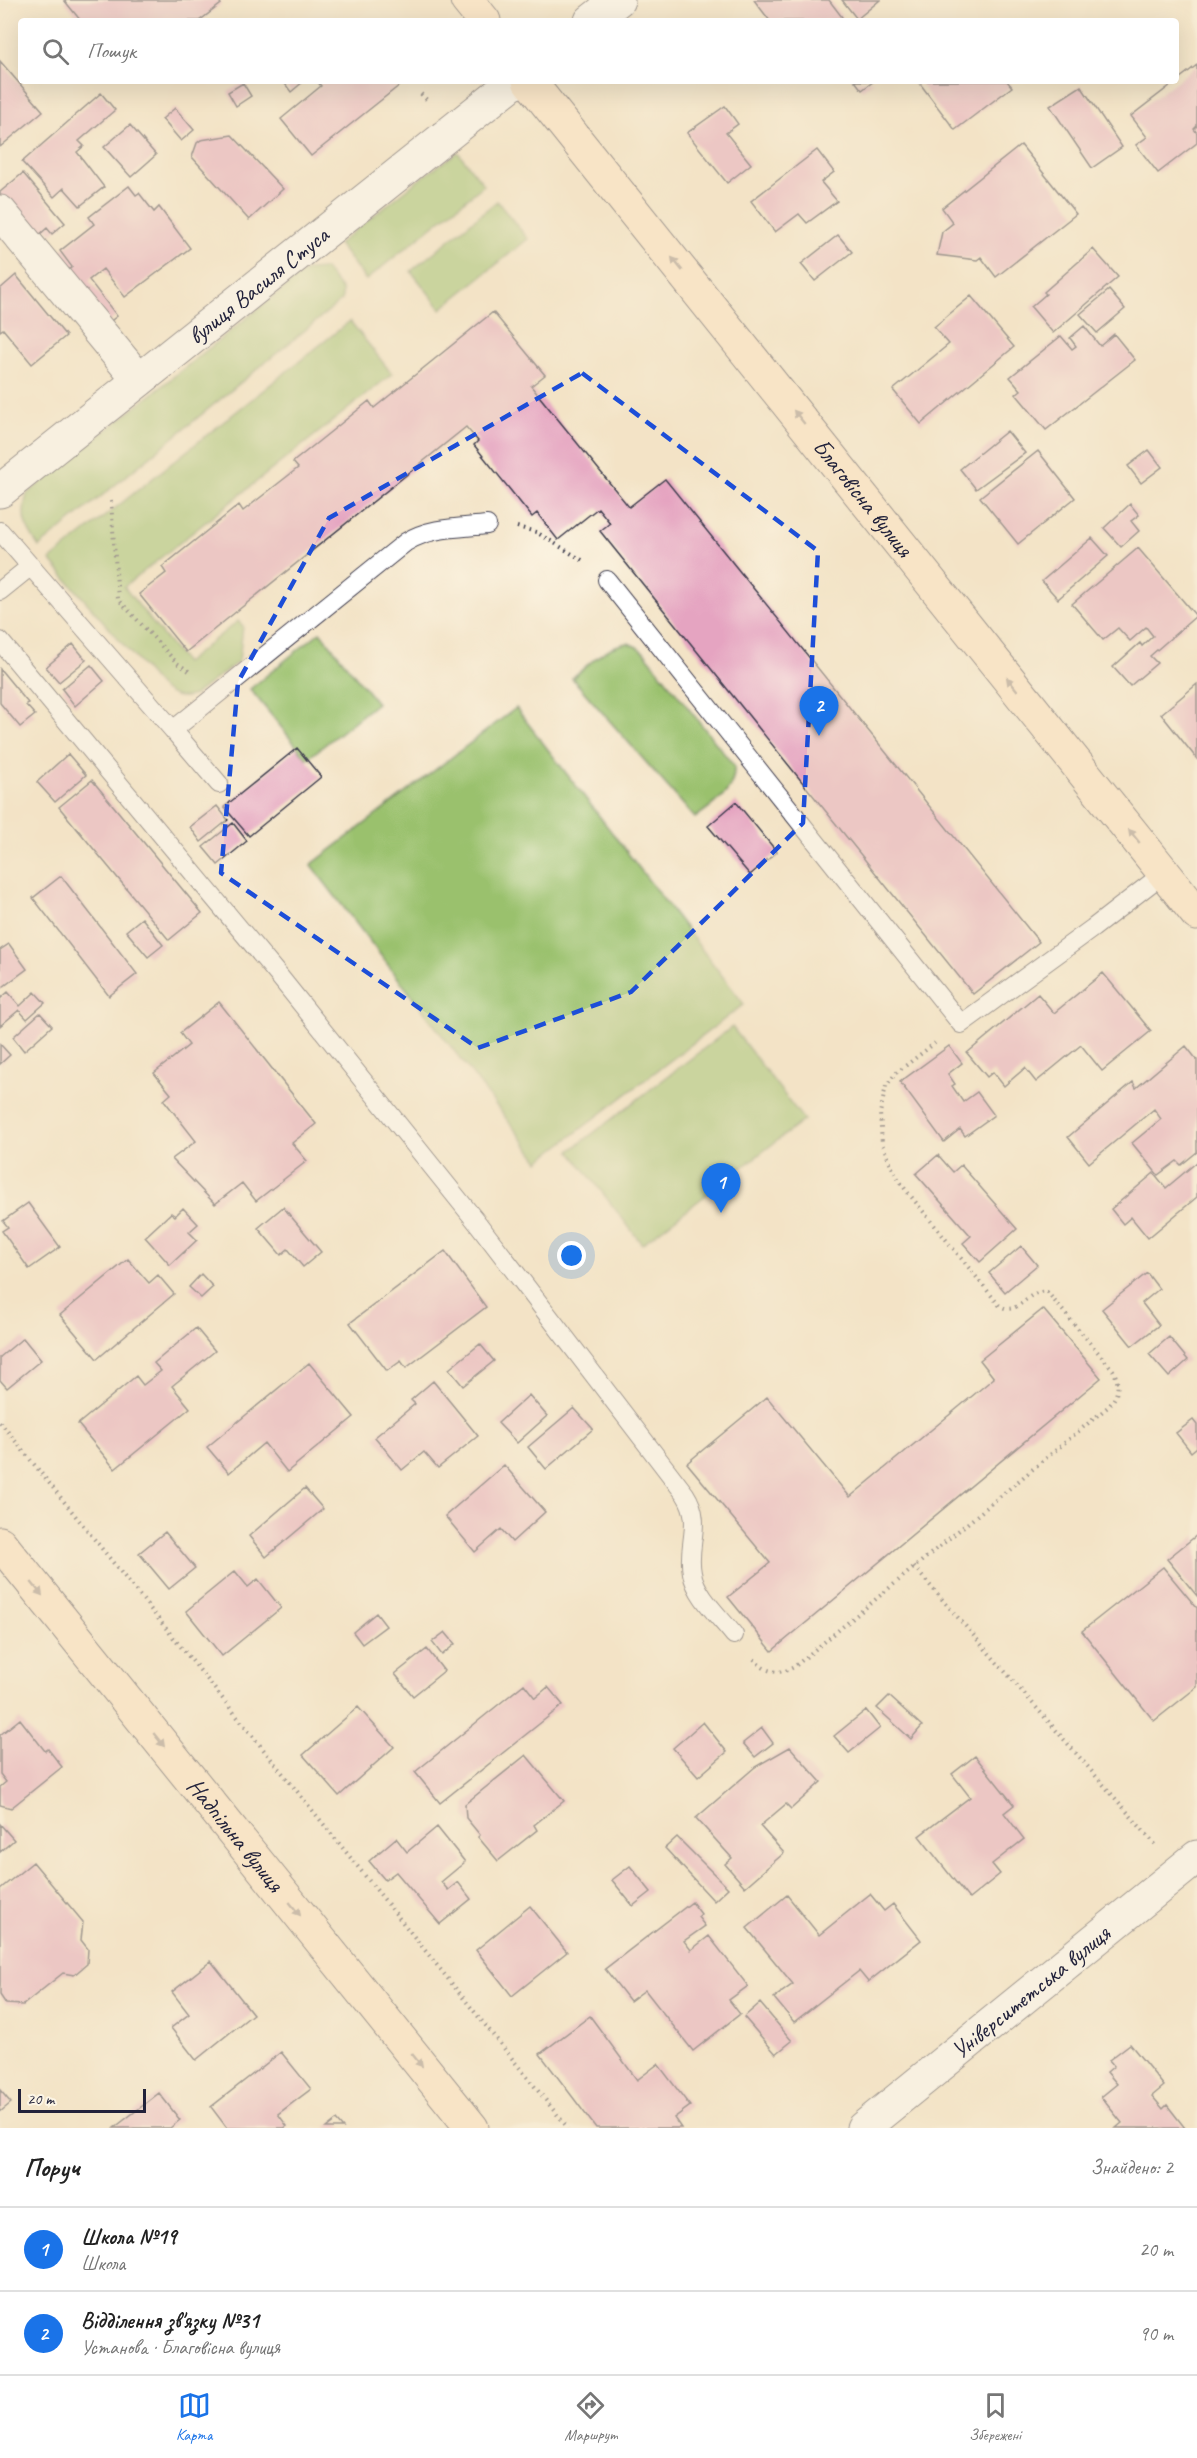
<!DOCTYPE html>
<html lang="uk">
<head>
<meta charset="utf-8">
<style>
	body { margin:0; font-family:Caveat,sans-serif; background:#f6f6f6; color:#222 }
	.scale { position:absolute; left:18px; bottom:15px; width:128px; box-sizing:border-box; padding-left:6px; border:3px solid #22223b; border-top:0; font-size:16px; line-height:21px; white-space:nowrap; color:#22223b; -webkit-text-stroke:4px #fcf5e5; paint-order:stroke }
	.you { position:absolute; left:572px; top:1256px; width:21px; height:21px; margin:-15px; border:4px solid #fff; border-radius:50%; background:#1a73e8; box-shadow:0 0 0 9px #1a73e833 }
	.badge { display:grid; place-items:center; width:39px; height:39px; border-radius:50%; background:#1a73e8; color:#fff; font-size:20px; font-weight:700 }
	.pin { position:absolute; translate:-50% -50px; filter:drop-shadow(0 2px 3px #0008) }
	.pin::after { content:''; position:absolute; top:32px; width:21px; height:18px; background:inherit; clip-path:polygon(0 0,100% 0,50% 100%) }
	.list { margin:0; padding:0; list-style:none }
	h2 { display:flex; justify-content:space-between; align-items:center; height:78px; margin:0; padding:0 24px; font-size:26px }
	h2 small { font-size:20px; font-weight:400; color:#767676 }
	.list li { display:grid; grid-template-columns:39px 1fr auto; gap:18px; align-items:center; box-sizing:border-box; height:84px; padding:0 24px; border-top:2px solid #e0e0e0 }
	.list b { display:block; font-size:22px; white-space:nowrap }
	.list p { margin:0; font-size:20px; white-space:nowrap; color:#767676 }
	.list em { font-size:20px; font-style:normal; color:#767676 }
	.icon { flex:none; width:33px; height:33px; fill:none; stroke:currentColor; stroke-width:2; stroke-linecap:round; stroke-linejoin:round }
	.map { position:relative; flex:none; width:1197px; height:2128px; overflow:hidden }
	.search { position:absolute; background:#fff; box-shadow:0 6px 24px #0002; left:18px; right:18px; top:18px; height:66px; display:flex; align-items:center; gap:15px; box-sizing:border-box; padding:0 21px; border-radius:6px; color:#767676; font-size:22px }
	.sheet { height:246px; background:#fff }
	nav { display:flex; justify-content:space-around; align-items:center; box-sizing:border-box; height:84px; border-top:2px solid #e0e0e0; background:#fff; font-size:16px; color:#767676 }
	nav a { display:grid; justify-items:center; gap:3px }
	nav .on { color:#1a73e8 }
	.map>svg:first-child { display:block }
	.green { fill:#9ac16d; stroke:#5e7254; stroke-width:1.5 }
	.building { fill:#e5a4c1 }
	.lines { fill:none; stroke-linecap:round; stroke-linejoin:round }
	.service-casing { stroke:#413f50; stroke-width:20 }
	.minor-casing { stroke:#413f50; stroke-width:35 }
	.secondary-casing { stroke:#413f50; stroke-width:35 }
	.path { stroke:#413f50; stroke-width:4; stroke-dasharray:1.5 4.5; stroke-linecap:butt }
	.service { stroke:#fff; stroke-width:18 }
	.minor { stroke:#fff; stroke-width:33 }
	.secondary { stroke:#fee4c5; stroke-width:33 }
	.oneway { fill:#9b8d87 }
	.marked { fill:none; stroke:#1d4ed8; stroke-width:4.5; stroke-dasharray:12 8; stroke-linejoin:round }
	.labels { text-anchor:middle; stroke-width:6; stroke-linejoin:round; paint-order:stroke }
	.street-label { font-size:24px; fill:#22223b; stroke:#fcf5e5 }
</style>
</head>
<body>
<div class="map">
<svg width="1197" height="2128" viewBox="0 0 1197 2128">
	<rect width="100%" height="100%" fill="#fcf5e5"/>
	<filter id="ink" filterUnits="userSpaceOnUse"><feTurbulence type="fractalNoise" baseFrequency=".0167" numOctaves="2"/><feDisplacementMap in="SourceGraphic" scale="12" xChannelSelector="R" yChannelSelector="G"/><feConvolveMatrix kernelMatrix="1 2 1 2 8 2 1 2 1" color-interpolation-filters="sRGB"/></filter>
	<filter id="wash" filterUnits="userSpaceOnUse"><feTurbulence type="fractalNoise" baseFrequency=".008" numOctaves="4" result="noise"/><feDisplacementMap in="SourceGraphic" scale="24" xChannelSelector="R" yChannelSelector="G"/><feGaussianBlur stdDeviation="1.35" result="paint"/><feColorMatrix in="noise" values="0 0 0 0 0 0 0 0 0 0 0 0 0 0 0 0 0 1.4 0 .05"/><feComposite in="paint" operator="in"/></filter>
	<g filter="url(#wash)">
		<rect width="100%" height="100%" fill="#f3e3c6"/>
		<path class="green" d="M458,152L484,185L366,280L338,244L417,181Z
			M497,201L528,239L441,309L411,271Z
			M325,269L342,290V300L39,547C25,526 20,519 27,494L303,273L309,270Z
			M350,321L392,374L124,587L185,663L238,621L243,626L239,661L194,695C180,700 171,696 160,687L50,560Z
			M320,632L377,703L307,759L250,689Z
			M628,643L637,647L645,653L734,766C736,793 714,803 695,818L572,678C589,665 606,645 628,643Z
			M516,708L744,1004L539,1161L311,865Z
			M732,1027L804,1120L642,1244L570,1151Z"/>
		<g id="blocks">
			<path class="building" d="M64,0H218L221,4L199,21H81Z
				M754,0H829L842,17L836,21H770Z
				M842,0H880L857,19Z
				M0,61L43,111L0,147Z
				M1197,65V126L1194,129L1197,133V143L1158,173L1136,145L1147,137L1131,116Z
				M283,81H304L291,92Z
				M317,81H396L400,85L311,156L281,119L321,86Z
				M855,81H874L862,90Z
				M918,81H1007L1012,87L955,130Z
				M243,83L251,96L236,106L228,92Z
				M1081,86L1122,147L1092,168L1050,106Z
				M101,93L115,110L79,141L84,146L77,152L104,187L80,206L64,188L54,197L22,162Z
				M725,106L738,124L726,133L751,164L727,183L687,133Z
				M175,108L194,130L181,141L162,119Z
				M130,125L156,155L131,177L104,147Z
				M232,135L283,189L249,220L192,157L197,143L201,140Z
				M1021,145L1076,214L996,277L981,257L977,260L937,255L942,232L953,223L942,208Z
				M817,150L834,172L821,182L837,201L807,223L799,214L775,232L751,201Z
				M23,173L65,223L52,234L47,228L38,236L0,199V192Z
				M129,186L136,195L139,193L154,212L159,207L190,248L125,297L103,269L89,280L117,316L103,327L61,276L72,267L60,251L94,224L89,217Z
				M838,235L852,252L815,281L801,264Z
				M1093,249L1118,277L1053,333L1031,307L1046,294L1044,292Z
				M16,275L66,336L32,364L3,329L0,331V289Z
				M1109,290L1125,309L1097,333L1080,314Z
				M971,296L1014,347L921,424L893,390L949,344L934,327Z
				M493,312L545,375L531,386L629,507L665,479L1039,942L973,994L600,531L610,523L598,508L558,540L537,513L532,517L474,445L478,441L466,427L186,652L139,594L166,573L162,567L239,505L243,511L298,468L293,462L369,401L374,408Z
				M1084,326L1100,346L1114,334L1135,360L1046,430L1016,394L1021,390L1010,377L1061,336L1072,349L1076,346L1070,338Z
				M1007,431L1025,453L976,489L960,469Z
				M1149,450L1162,467L1141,483L1128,466Z
				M1038,451L1075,498L1018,544L980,497Z
				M1130,504L1139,515L1131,521L1139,531L1121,547L1104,528Z
				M1092,538L1108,556L1058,599L1042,581Z
				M1138,548L1196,616L1150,656L1157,663L1130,686L1113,667L1140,643L1142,646L1153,636L1146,627L1130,641L1118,628L1103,640L1072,604Z
				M73,644L86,660L59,682L46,667Z
				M91,665L104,681L75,706L62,689Z
				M0,669L28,703L26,705L35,715L20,727L0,703Z
				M1197,684V759L1161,714Z
				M297,748L321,777L249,836L224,807Z
				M68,754L86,775L55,802L37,782Z
				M92,780L202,913L169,940L59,807Z
				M736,802L777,852L750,875L708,826Z
				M217,806L228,820L201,842L190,827Z
				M233,823L247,841L218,865L203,847Z
				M61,876L137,974L109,996L33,898Z
				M142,918L163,945L148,957L126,931Z
				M9,944L27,969L0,989V950Z
				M1103,973L1151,1031L1102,1071L1081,1045L1036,1082L1025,1068L1004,1086L993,1072L987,1077L967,1053L1038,994L1054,1013Z
				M8,992L20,1006L35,992L45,1003L27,1019L19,1010L0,1026V999Z
				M219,1002L316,1124L292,1143L307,1161L256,1201L242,1183L215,1204L172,1159L196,1141L164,1100L171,1094L154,1073L189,1045L180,1033Z
				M40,1013L52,1026L24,1051L13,1037Z
				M0,1044L10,1055L0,1064Z
				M949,1046L962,1063L948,1074L955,1084L952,1086L963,1102L977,1092L994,1115L965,1136L960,1129L944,1142L900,1082Z
				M1186,1046L1197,1060V1152L1181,1165L1177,1161L1158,1175L1132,1143L1161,1119L1154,1109L1089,1163L1068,1137L1133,1082L1136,1088Z
				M938,1155L953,1172L961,1165L1017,1229L980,1262L963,1243L971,1236L916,1174Z
				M1197,1162V1197L1148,1238L1131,1217L1123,1224L1111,1209L1154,1173L1166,1188Z
				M28,1203L60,1247L29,1269L2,1231L8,1227L3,1221Z
				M283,1207L321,1252L303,1267L288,1249L281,1255L258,1228Z
				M183,1208L198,1224L189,1232L197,1240L170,1265L145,1237L171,1213L175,1216Z
				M1021,1246L1037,1265L1005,1292L989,1273Z
				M445,1251L486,1307L406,1368L401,1361L387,1371L350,1323Z
				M128,1259L149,1283L158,1275L174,1294L97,1359L60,1315Z
				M1147,1273L1159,1289L1142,1303L1159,1325L1132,1346L1102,1309Z
				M201,1274L213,1287L201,1298L189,1287Z
				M1043,1309L1101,1378L772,1651L728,1597L770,1563L687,1463L767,1397L850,1497L994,1378L980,1360Z
				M196,1328L215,1351L172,1386L190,1408L115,1469L78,1424L136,1376L143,1385L161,1371L154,1363Z
				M1169,1337L1188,1360L1169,1377L1149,1354Z
				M23,1338L41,1360L7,1388L0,1380V1357Z
				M480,1344L494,1361L463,1386L449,1369Z
				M309,1363L354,1417L287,1472L264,1443L229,1473L207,1447Z
				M433,1381L478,1436L438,1468L424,1452L402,1470L375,1437L415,1404L411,1400Z
				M529,1395L547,1416L517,1443L498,1423Z
				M574,1408L593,1429L546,1469L528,1447Z
				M1193,1420L1197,1425V1447L1191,1452L1176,1433Z
				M504,1465L545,1512L512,1542L501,1529L475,1552L445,1516Z
				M305,1488L323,1509L266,1557L249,1536Z
				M165,1532L195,1568L169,1589L139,1553Z
				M1197,1535V1596L1167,1559Z
				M1163,1567L1197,1608V1687L1154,1721L1082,1631Z
				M235,1571L248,1587L258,1579L281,1608L222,1656L186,1611Z
				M376,1613L386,1626L362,1644L353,1632Z
				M445,1632L455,1644L442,1655L432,1642Z
				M427,1649L444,1671L413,1696L395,1674Z
				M524,1684L535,1698L548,1687L563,1705L440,1803L415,1772Z
				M889,1696L922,1726L911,1739L877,1708Z
				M358,1707L394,1747L339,1796L303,1755Z
				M866,1710L880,1728L849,1753L834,1736Z
				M20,1719L45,1751L48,1749L62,1767L11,1808L0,1805V1787L6,1782L0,1774V1735Z
				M703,1722L727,1752L698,1777L673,1748Z
				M762,1728L773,1743L755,1757L743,1743Z
				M790,1747L821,1782L791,1809L786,1804L760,1826L784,1853L745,1887L725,1864L732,1858L696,1818L755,1767Z
				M526,1755L564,1801L534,1825L537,1830L498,1861L478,1837L480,1835L466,1818L465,1804Z
				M975,1756L1014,1805L1004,1813L1024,1839L992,1864L1000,1874L969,1899L919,1836L970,1797L952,1774Z
				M0,1824L14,1840L0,1852Z
				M437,1827L465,1862L441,1882L448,1890L458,1882L471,1899L440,1924L396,1872L385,1880L369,1861L396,1838L407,1852Z
				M677,1837L728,1888L714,1901L665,1848Z
				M33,1862L83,1922L81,1940L88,1949L87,1964L74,1975L63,1973L23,2005L6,2004L0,1995V1889Z
				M630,1866L651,1892L633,1906L612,1880Z
				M870,1894L884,1911L893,1904L921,1940L868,1982L859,1971L794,2022L774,1998L793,1984L747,1928L787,1895L819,1935Z
				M692,1902L701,1914L698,1917L705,1926L684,1941L691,1950L709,1936L748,1986L729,2000L740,2014L693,2051L645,1990L630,2001L605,1969Z
				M530,1906L567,1952L512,1996L476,1950Z
				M211,1961L253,2014L196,2060L171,2028L189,2014L172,1992Z
				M760,2003L792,2041L776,2054L744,2017Z
				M590,2016L637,2080L658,2064L690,2106L674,2118L681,2128H596L540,2054Z
				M1130,2044L1164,2086L1152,2096L1163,2109L1167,2105L1185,2128H1116L1122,2123L1101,2097L1117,2084L1107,2072L1114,2066L1109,2060Z
				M281,2052L311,2089L278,2114L287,2126L284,2128H227L211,2107Z
				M0,2090L11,2103L0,2112Z
				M159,2093L180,2120L170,2128H114Z
				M336,2120L343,2128H326Z"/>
		</g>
	</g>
	<g filter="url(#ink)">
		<use href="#blocks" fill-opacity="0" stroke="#413f50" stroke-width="1.5"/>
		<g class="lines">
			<defs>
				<path id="service" d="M0,531L173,730L406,542C430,527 459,528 487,525
					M607,580L961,1024L1093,928L1164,873
					M0,591L31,566
					M0,641L279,976L479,1225L685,1494C704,1523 686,1544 692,1573C696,1596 720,1617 734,1635
					M173,730L219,784"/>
				<g id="minor">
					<path d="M591,21L618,0"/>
					<path d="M0,212L139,380"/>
					<path id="s1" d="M0,491L515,81"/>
					<path id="s2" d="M863,2128L1197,1857"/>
				</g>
				<g id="secondary">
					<path d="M467,0L484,21"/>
					<path id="s3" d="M529,81L1197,914"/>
					<path id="s4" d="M0,1543L472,2128"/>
				</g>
			</defs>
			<use href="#service" class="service-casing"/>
			<use href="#minor" class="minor-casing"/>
			<use href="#secondary" class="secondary-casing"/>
			<path class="path" d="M421,94L428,101
				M111,501L118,599L177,663L192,673
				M517,527L536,532L582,560
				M0,1422L568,2128
				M914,1567L1155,1844
				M754,1659C765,1672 778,1676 794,1667L1109,1406C1119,1394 1120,1384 1113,1370L1047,1292C1027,1288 1018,1319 999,1305L905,1189L895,1174L882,1144L880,1113L886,1086L896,1073L935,1043"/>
			<use href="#service" class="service"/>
			<use href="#minor" class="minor"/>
			<use href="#secondary" class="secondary"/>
		</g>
		<defs><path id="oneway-solid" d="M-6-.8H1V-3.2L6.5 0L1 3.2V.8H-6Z" transform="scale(1.5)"/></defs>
		<g class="oneway">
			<use href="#oneway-solid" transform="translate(677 264) rotate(-129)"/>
			<use href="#oneway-solid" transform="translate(799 417) rotate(-129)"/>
			<use href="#oneway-solid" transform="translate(1012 684) rotate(-129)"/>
			<use href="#oneway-solid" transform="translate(1134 836) rotate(-129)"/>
			<use href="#oneway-solid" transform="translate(37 1589) rotate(51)"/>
			<use href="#oneway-solid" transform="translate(159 1740) rotate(51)"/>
			<use href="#oneway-solid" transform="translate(295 1909) rotate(51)"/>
			<use href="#oneway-solid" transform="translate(417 2060) rotate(51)"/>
		</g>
	</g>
	<path d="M0 0H1197V2128H0ZM582,373L818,551L803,823L631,992L478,1048L221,873L238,682L329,518Z" fill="#f3e3c6" fill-opacity=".55" fill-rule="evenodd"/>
	<path class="marked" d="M582,373L818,551L803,823L631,992L478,1048L221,873L238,682L329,518Z"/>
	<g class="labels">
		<g class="street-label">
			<text dy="8" stroke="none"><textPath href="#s1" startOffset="330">вулиця Василя Стуса</textPath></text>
			<text dy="8" stroke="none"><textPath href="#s3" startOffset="534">Благовісна вулиця</textPath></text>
			<text dy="8" stroke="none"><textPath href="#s4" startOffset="375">Надпільна вулиця</textPath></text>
			<text dy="8" stroke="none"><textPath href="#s2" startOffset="216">Університетська вулиця</textPath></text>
		</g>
	</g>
</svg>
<div class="scale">20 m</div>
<div class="you"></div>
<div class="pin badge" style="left:721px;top:1213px">1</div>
<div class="pin badge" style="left:819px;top:736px">2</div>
<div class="search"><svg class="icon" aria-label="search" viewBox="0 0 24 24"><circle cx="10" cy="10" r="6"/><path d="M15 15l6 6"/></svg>Пошук</div>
</div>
<section class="sheet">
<h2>Поруч<small>Знайдено: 2</small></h2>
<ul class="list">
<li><span class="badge">1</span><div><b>Школа №19</b><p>Школа</p></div><em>20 m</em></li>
<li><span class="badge">2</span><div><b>Відділення зв'язку №31</b><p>Установа · Благовісна вулиця</p></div><em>90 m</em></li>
</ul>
</section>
<nav>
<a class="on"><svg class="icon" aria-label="map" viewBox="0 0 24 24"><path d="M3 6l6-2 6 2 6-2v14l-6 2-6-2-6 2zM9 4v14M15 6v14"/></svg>Карта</a>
<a><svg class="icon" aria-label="directions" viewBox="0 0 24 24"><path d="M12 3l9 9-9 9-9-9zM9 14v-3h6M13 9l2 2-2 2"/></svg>Маршрут</a>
<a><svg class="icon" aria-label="saved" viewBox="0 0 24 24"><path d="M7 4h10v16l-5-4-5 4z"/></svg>Збережені</a>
</nav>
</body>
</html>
